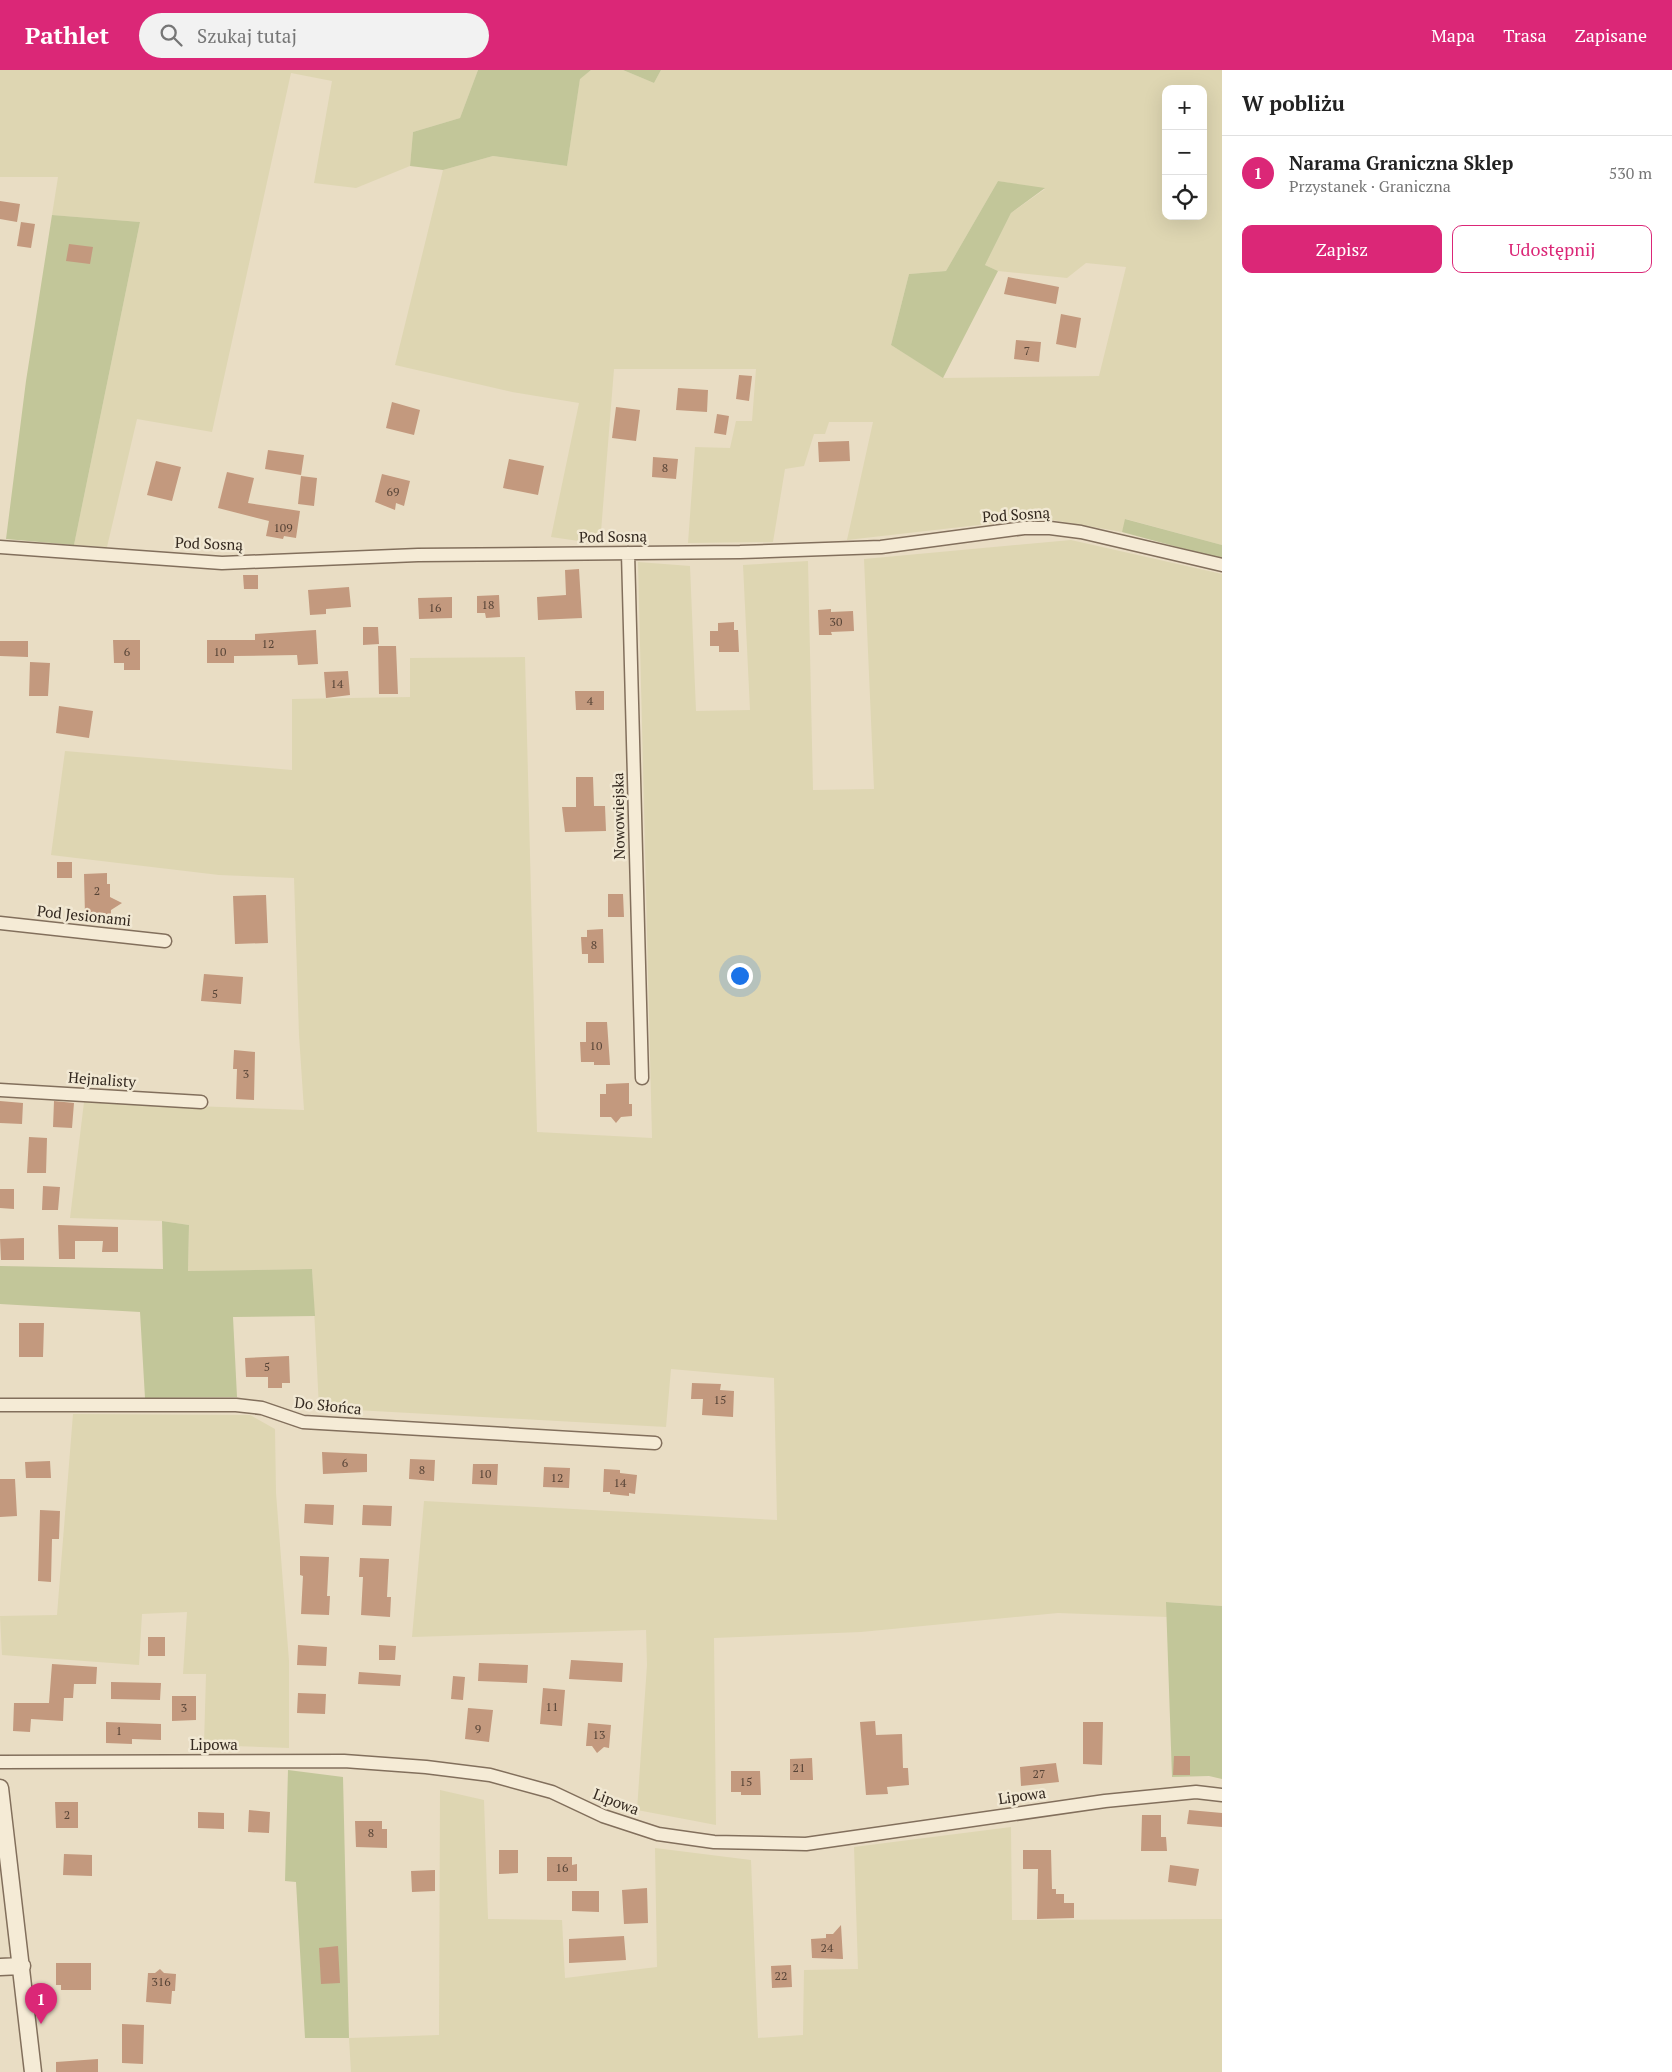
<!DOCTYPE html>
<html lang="pl">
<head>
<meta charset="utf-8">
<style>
	body { margin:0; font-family:"PT Serif",serif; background:#f2f2f2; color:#222 }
	.controls { position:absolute; right:15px; top:15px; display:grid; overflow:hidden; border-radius:10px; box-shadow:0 5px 20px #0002 }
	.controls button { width:45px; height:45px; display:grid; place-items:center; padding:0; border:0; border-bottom:1px solid #e0e0e0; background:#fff; color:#222; font:25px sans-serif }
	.you { position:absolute; left:739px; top:905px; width:18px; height:18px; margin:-12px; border:4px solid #fff; border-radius:50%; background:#1a73e8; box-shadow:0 0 0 8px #1a73e833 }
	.badge { display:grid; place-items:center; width:32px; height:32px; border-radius:50%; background:#db2777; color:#fff; font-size:16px; font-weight:700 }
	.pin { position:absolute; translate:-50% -41px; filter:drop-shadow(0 1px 2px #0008) }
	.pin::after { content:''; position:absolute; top:26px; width:18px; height:15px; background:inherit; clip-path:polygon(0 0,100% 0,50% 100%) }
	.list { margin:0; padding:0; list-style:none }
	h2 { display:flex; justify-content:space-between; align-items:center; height:65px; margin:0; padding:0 20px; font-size:21px }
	h2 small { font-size:16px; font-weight:400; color:#767676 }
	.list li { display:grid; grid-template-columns:32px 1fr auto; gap:15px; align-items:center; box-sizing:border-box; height:75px; padding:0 20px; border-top:1px solid #e0e0e0 }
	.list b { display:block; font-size:19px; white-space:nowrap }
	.list p { margin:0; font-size:16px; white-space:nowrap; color:#767676 }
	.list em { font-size:16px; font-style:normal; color:#767676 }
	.actions { display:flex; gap:10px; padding:15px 20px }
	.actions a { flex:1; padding:11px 0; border:1px solid #db2777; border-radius:10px; text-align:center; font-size:18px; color:#db2777 }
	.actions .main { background:#db2777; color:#fff }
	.icon { flex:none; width:28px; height:28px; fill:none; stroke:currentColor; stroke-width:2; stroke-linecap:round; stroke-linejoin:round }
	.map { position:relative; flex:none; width:1222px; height:2002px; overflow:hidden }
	header { display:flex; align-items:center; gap:30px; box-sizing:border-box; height:70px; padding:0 25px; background:#db2777; color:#fff }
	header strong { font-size:24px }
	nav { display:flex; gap:28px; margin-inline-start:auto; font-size:18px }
	.search { width:350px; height:45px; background:#f2f2f2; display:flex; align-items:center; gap:12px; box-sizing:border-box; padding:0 18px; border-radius:28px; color:#767676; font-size:19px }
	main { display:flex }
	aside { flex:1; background:#fff }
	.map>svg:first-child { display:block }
	.farmland { fill:#ded6b2; fill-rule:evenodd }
	.green { fill:#c2c699 }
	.building { fill:#c3997e }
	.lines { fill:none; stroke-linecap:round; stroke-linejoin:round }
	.minor-casing { stroke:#826f5c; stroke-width:15 }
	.tertiary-casing { stroke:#826f5c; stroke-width:19 }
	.minor { stroke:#f5ebd6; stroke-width:12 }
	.tertiary { stroke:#f5ebd6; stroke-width:16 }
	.labels { text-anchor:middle; stroke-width:5; stroke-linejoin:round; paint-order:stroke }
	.number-label { font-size:12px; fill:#574437 }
	.street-label { font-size:15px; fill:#33281f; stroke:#f1e8d3 }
</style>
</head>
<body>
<header>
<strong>Pathlet</strong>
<div class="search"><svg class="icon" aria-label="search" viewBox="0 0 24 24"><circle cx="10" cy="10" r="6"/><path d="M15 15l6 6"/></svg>Szukaj tutaj</div>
<nav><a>Mapa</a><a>Trasa</a><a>Zapisane</a></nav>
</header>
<main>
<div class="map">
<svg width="1222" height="2002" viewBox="0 0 1222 2002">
	<rect width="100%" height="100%" fill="#e9ddc4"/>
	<path class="farmland" d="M0,0H478L460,48L413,62L410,96L356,118L314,113L332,11L291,3L212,362L137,349L107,477L74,475L140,152L52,145L58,107H0Z
		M591,0H623L654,13L661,0H1222V475L1126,449L1122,462L1041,448L847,470L873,352H829L825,364H814L804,396L785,399L773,472L688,473L695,377L730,378L736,351H752L756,299H614L600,474L551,467L579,333L512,322L395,295L443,100L493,86L567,96L580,8ZM1166,19H1203V146H1166ZM998,111L1045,119L1011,143L985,195L998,201L1067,208L1086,193L1126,197L1099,306L944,308L891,275L909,204L946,201Z
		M1071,470L1222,504V1536L1167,1532V1547L1058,1543L861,1562L714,1568L716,1755L637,1740L647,1595L646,1560L412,1567L424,1431L777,1450L774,1308L671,1299L666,1357L319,1338L312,1199L188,1201L189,1155L162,1151L70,1148L84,1032L304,1040L299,965L294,808L219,805L51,785L65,681L292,700V629L410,627V588L525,587L537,1062L652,1068L638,492L690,496L696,641L750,640L743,495L808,491L813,720L874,719L864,489Z
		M73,1344L250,1345L275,1359L276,1423L289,1591V1678L204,1675L206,1604H183L187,1542L142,1544L139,1595L2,1585L0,1546L57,1545Z
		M440,1720L484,1730L488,1849L562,1850L565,1908L657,1897L655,1778L751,1790L758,1968L803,1965L804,1900L858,1899L854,1777L1011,1757L1012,1850L1222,1849V2002H351L349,1968L439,1965Z"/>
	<path class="green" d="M478,0H591L580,9L567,96L493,86L443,100L410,96L413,62L460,48Z
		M623,0H661L654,13Z
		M998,111L1045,118L1011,143L985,195L998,201L943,308L891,275L909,204L946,201Z
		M52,145L140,152L74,475L6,469L26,311Z
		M1125,449L1222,475V489L1122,462Z
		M162,1151L189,1155L188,1201L312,1199L315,1246L233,1247L237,1327L145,1328L140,1242L0,1234V1196L163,1199Z
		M1166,1532L1222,1536V1709L1209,1706L1172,1707Z
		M288,1700L343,1707L349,1968H305L296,1812L285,1811Z"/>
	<path class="building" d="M0,131L20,134L17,152L0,149Z
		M21,152L35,154L31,178L17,176Z
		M69,174L93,177L90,194L66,191Z
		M1008,207L1059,217L1056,234L1004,224Z
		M1061,244L1081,248L1076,278L1056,274Z
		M1016,270L1041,272L1039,292L1014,289Z
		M739,305L752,306L749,331L736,329Z
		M678,318L708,320L707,342L676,340Z
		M392,332L420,340L414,365L386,358Z
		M616,337L640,340L636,371L612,368Z
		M717,344L729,346L726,365L714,363Z
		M849,371L850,391L819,392L818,372Z
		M268,380L304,385L301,405L265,399Z
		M653,387L678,389L676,409L652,407Z
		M509,389L544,396L538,425L503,418Z
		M156,391L181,397L172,431L147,425Z
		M227,402L254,408L248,433L300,441L296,468L284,466L283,469L266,466L269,451L218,438Z
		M382,404L410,411L404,436L396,433L395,440L375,432Z
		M301,406L317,408L314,436L298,434Z
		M579,499L582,548L538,550L537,527L566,525L565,500Z
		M243,505H258V519H244Z
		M349,517L351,537L326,539V544L310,545L308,520Z
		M499,525L500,547L486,548L485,543H477V526Z
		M452,527V548L419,549L418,528Z
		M831,539V542L853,541L854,561L831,562L832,565H819L818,540Z
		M734,552V560H738L739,582H719V576H710V561H718V553Z
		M363,557H378L379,574L363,575Z
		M316,560L318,594L298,595L297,585L234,586V593H207V570H255V564Z
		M113,570H140V600H124V593H114Z
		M0,571H28V587L0,586Z
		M378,576H396L398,624H379Z
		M30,592L50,593L48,626H29Z
		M348,601L350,625L326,628L324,602Z
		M575,621H604V640H576Z
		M59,636L93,641L89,668L56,663Z
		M576,707H593L594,736H605L606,761L565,762L562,737H576Z
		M57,792H72V808H57Z
		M107,803V814H110V827L122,833L111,840V845H85L84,804Z
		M608,824H623L624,847H608Z
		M266,825L268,873L235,874L233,826Z
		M603,859L604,893H588V884H582L581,867H587V860Z
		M204,904L243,907L241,934L201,931Z
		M586,952H607L610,995H594V992H581L580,972H586Z
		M234,980L255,982L254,1030L236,1029L237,999H233Z
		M629,1013V1034H632V1046L621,1047L616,1053L611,1047H600V1024H606V1014Z
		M0,1031L23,1033L22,1054L0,1053Z
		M54,1031L74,1033L72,1058L53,1057Z
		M29,1067L47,1068L46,1103H27Z
		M43,1116L60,1117L58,1140H42Z
		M0,1119H14V1139L0,1138Z
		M58,1155L118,1157V1182H102L103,1171H75V1189H59Z
		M24,1168V1190H1L0,1169Z
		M19,1253H44L43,1287H19Z
		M289,1286L290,1313H282V1318H268V1307H246L245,1288Z
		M692,1313L721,1314L720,1320L734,1321L733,1347L702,1345L703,1329H691Z
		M322,1382L367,1384V1402L323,1404Z
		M410,1389L435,1390L434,1411L409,1409Z
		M50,1391L51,1408H26L25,1392Z
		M473,1394H498L497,1415L472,1414Z
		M544,1397L570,1398L569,1418L543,1417Z
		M604,1399L620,1400V1403L637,1405L635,1424L629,1423V1426L610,1424V1422H603Z
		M0,1409H15L17,1446L0,1447Z
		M305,1434L334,1435L333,1455L304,1453Z
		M363,1435L392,1436L391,1456L362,1455Z
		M40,1440L60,1441L59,1469H52L51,1512L38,1511Z
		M300,1486L329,1487L327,1526H330L329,1545L301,1544L303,1506L300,1505Z
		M360,1488L389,1489L387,1527H391L390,1547L361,1545L363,1507H359Z
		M148,1567H165V1586H148Z
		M298,1575L327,1577L326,1596L297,1595Z
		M379,1575L396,1576L395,1590H379Z
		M571,1590L623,1593L622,1612L569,1609Z
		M479,1593L528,1595L527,1613L478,1611Z
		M52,1594L97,1597L96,1614H74L73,1628H64L63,1651L31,1649L30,1662L13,1661L14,1633H49Z
		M359,1602L401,1605L400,1616L358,1614Z
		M453,1606L465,1607L463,1630L451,1629Z
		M111,1612L161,1613L160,1630L111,1629Z
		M543,1618L565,1620L562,1656L540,1654Z
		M298,1623L326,1624L325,1644L297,1643Z
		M172,1626H196V1650L172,1651Z
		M468,1638L493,1640L489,1672L465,1669Z
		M875,1651L876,1665L902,1664L903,1698H908L909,1715L887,1717L888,1724L866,1725L860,1652Z
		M106,1652L161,1654V1670L132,1669V1674L106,1673Z
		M1083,1652H1103L1102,1695L1083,1694Z
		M588,1653L611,1655L609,1678L604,1677L597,1683L592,1676H586Z
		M1174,1686H1190V1705H1173Z
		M812,1688L813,1710H790V1689Z
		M1056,1693L1059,1712L1021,1716L1020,1697Z
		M731,1701H760L761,1725H741V1722H731Z
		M55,1732H78V1758H56Z
		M249,1740L270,1742L269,1763L248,1762Z
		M1189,1740L1222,1743V1757L1187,1754Z
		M198,1742L224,1743V1759L198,1758Z
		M1142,1745H1161V1767H1166L1167,1781H1141Z
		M355,1751H382V1759H387V1778L356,1777Z
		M499,1780H518V1803L499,1804Z
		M1023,1780H1051L1052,1819H1056V1824H1064V1833H1074V1848L1037,1849L1038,1799H1023Z
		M64,1784L92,1785V1806L63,1805Z
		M547,1787H572V1795L577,1794V1811H547Z
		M1170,1795L1199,1799L1196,1816L1168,1812Z
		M435,1800V1821L412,1822L411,1801Z
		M647,1818L648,1853L624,1854L622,1820Z
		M572,1821H599V1842L572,1841Z
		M841,1855L843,1889L812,1888L811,1869L826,1868V1864H833Z
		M624,1866L626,1890L569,1893V1869Z
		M338,1876L340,1913L321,1914L319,1878Z
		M56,1893H91V1920H61V1915H56Z
		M791,1895L792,1917L772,1918L771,1896Z
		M160,1899L164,1903L176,1904L175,1921H172L171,1934L146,1932L148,1903H155Z
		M122,1954L144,1955L143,1994L122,1993Z
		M98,1989V2002H56V1992Z"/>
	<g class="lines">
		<defs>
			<path id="minor" d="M0,477L222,493L418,485L740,482L881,477L1024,458H1050L1081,462L1222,495
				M628,483L642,1008
				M0,853L165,871
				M0,1020L201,1032
				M0,1335H236L262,1338L303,1352L655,1373
				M0,1692L344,1691L426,1697L490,1705L552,1722L603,1746L658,1764L714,1772L806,1774L1105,1731L1196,1722L1222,1725"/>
			<path id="tertiary" d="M0,1718L33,2002
				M0,1897L22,1896"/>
		</defs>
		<use href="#minor" class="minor-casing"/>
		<use href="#tertiary" class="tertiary-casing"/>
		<use href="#minor" class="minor"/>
		<use href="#tertiary" class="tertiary"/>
	</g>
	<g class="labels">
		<g class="number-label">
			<text x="1027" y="285">7</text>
			<text x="665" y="402">8</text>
			<text x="393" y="426">69</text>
			<text x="283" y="462">109</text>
			<text x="488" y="539">18</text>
			<text x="435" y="542">16</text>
			<text x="836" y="556">30</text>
			<text x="268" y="578">12</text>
			<text x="127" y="586">6</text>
			<text x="220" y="586">10</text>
			<text x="337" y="618">14</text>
			<text x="590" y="635">4</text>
			<text x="97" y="825">2</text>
			<text x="594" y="879">8</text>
			<text x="215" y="928">5</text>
			<text x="596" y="980">10</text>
			<text x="246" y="1008">3</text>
			<text x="267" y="1301">5</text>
			<text x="720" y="1334">15</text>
			<text x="345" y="1397">6</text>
			<text x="422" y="1404">8</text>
			<text x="485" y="1408">10</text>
			<text x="557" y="1412">12</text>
			<text x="620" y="1417">14</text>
			<text x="552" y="1641">11</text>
			<text x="184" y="1642">3</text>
			<text x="478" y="1663">9</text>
			<text x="119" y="1665">1</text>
			<text x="599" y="1669">13</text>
			<text x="799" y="1702">21</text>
			<text x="1039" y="1708">27</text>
			<text x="746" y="1716">15</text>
			<text x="67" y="1749">2</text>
			<text x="371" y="1767">8</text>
			<text x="562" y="1802">16</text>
			<text x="827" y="1882">24</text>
			<text x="781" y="1910">22</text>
			<text x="161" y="1916">316</text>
		</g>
		<g class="street-label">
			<text transform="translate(1016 445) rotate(-4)" y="5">Pod Sosną</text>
			<text transform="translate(613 467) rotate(-1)" y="5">Pod Sosną</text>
			<text transform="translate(209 474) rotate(2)" y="5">Pod Sosną</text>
			<text transform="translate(619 746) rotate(-91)" y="5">Nowowiejska</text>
			<text transform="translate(84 846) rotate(6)" y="5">Pod Jesionami</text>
			<text transform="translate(102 1010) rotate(4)" y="5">Hejnalisty</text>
			<text transform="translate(328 1336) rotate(6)" y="5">Do Słońca</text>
			<text x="214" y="1680">Lipowa</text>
			<text transform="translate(1022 1726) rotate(-8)" y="5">Lipowa</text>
			<text transform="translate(616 1732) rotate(21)" y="5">Lipowa</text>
		</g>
	</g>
</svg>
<div class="controls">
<button>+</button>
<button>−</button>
<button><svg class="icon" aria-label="locate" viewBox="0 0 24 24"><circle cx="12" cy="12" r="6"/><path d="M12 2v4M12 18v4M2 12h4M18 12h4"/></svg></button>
</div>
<div class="you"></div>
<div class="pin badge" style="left:41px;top:1954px">1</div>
</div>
<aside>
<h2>W pobliżu<small></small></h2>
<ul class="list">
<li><span class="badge">1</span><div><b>Narama Graniczna Sklep</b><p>Przystanek · Graniczna</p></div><em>530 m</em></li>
</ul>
<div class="actions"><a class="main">Zapisz</a><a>Udostępnij</a></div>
</aside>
</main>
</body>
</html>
